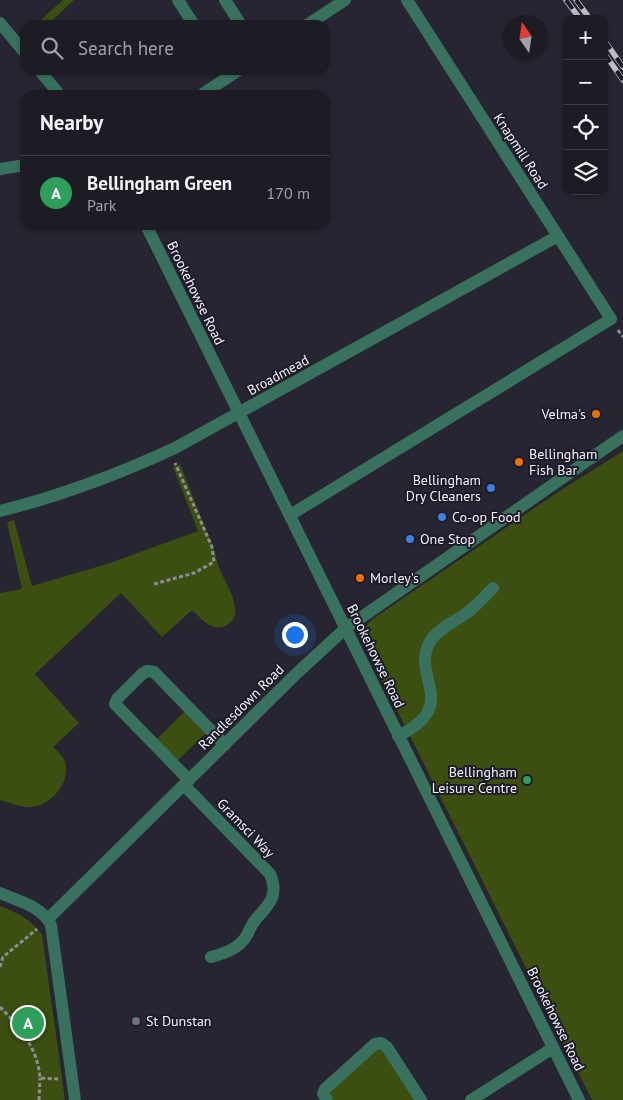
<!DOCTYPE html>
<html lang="en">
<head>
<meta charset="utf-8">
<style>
	body { margin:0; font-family:"PT Sans",sans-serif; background:#2a2932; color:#f1f3f6 }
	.controls { position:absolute; right:15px; top:15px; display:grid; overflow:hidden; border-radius:10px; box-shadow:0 1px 4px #0004 }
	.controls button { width:45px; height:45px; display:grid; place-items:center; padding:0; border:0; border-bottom:1px solid #3b3a42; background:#1d1c25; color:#f1f3f6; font:25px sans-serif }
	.compass { position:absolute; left:503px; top:15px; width:45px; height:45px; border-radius:50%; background:#1d1c25; box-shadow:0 1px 4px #0004; rotate:347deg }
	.you { position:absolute; left:294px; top:634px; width:18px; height:18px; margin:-12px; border:4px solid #fff; border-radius:50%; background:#1a73e8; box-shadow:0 0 0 8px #1a73e833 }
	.badge { display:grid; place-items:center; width:32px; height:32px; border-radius:50%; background:#c4bc3d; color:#fff; font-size:16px; font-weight:700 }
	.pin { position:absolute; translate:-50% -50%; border:2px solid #fff; box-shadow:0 1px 5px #0006 }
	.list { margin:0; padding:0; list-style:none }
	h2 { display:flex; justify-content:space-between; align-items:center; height:65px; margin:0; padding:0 20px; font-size:21px }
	h2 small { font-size:16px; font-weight:400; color:#a0a1a7 }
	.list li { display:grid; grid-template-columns:32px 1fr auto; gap:15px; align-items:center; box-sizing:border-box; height:75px; padding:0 20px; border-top:1px solid #3b3a42 }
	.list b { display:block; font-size:19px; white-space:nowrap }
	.list p { margin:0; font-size:16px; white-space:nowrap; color:#a0a1a7 }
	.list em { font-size:16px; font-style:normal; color:#a0a1a7 }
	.icon { flex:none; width:28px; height:28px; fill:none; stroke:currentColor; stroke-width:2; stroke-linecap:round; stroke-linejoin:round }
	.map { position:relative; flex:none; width:623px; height:1100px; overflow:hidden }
	.search { position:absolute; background:#1d1c25; box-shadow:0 1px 4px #0004; left:20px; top:20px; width:310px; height:55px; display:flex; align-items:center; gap:12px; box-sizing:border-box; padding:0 18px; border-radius:15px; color:#a0a1a7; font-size:19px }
	.panel { position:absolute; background:#1d1c25; box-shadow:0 1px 4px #0004; left:20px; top:90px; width:310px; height:140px; border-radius:15px }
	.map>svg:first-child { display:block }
	.green { fill:#3c4e10 }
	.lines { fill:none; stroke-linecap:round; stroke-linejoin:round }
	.path { stroke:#8e8c97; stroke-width:3; stroke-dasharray:4 2.5; stroke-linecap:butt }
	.minor { stroke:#38715e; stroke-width:12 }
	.rail-casing { stroke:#bebdc7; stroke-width:5.5 }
	.rail { stroke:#1e1b28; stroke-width:4; stroke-dasharray:11; stroke-linecap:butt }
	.food-dot { fill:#e8710a; stroke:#1e1b28; stroke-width:2 }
	.shop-dot { fill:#3f7fe0; stroke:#1e1b28; stroke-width:2 }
	.leisure-dot { fill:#2e9e5b; stroke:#1e1b28; stroke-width:2 }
	.worship-dot { fill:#6b7280; stroke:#1e1b28; stroke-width:2 }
	.labels { text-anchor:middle; stroke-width:4; stroke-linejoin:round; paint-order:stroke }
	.street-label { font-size:14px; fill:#f3f2fb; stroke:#1e1b28 }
	.poi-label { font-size:14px; fill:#f3f2fb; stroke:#1e1b28; text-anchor:start }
</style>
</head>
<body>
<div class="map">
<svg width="623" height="1100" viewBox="0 0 623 1100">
	<rect width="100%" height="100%" fill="#272531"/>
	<path class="green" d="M63,0H74L47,25H35Z
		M623,451V1100H592L362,640L363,630L370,621L558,492Z
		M180,464L215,552C216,557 217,562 219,567C224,582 249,616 225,626C211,632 201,618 192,610L162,637L121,593L35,674L79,723L53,747C56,750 62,755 64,759C73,780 52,806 31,807C21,808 9,802 0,800V593L22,589L7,522L14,520L32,586L110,563L198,531L173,467Z
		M185,711L206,733L176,762L155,741Z
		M0,906C18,913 30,919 42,934L65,1100H0Z
		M375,1048L384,1050L417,1100H331L328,1089Z"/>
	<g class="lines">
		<path class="path" d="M618,330L623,337
			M154,584L194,573L214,562L212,547L175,463
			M0,967L3,957L37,929
			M0,1007C20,1027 38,1049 40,1078L58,1079
			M39,1100L40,1078"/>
		<path class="minor" d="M178,0L194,25
			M225,0L241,25
			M0,23L25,53
			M307,25L345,0
			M39,70L60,95
			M201,95L239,70
			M0,169L25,165
			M146,225L579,1100
			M0,511C60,496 119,474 175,448L558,236
			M290,515L611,319L407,0
			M398,736C463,704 408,676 431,640C439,628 456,621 468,612C477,605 485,596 493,588
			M189,780L115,704L117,699L142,674L147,671L154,672L225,745
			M184,785L270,874C279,894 270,904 257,918C252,923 250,929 247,935C239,949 225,953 211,957
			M0,893C18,901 42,906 51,925L75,1100
			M48,919L297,673L346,628L623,436
			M327,1100L323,1094L325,1089L375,1044L381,1043L387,1047L421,1100
			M471,1100L553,1048"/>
		<defs>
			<path id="rail" d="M566,0L580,19
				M576,0L590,19
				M604,40L623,67
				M604,53L623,80"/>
		</defs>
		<use href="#rail" class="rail-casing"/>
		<use href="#rail" class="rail"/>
	</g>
	<g class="food-dot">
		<circle cx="596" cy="414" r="5"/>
		<circle cx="519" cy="462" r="5"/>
		<circle cx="360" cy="578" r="5"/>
	</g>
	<g class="shop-dot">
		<circle cx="491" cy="488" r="5"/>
		<circle cx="442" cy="517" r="5"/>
		<circle cx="410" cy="539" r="5"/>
	</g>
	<circle class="leisure-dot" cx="527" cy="780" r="5"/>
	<circle class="worship-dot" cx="136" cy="1021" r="5"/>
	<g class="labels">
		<g class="street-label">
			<text transform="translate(521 151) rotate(57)" y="5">Knapmill Road</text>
			<text transform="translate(196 293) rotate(64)" y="5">Brookehowse Road</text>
			<text transform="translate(278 375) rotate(-29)" y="5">Broadmead</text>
			<text transform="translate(376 656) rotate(64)" y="5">Brookehowse Road</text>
			<text transform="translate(241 707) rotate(-45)" y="5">Randlesdown Road</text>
			<text transform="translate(246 828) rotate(46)" y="5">Gramsci Way</text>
			<text transform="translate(556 1019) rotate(64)" y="5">Brookehowse Road</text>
		</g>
		<g class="poi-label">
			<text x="586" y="419" text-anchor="end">Velma's</text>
			<text x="529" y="459">Bellingham<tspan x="529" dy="16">Fish Bar</tspan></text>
			<text x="481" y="485" text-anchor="end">Bellingham<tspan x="481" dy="16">Dry Cleaners</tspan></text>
			<text x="452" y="522">Co-op Food</text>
			<text x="420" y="544">One Stop</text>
			<text x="370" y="583">Morley's</text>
			<text x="517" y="777" text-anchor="end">Bellingham<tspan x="517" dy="16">Leisure Centre</tspan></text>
			<text x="146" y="1026">St Dunstan</text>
		</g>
	</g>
</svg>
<div class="controls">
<button>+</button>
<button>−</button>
<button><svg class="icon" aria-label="locate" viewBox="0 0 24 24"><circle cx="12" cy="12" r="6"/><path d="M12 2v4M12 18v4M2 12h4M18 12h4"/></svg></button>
<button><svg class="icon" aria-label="layers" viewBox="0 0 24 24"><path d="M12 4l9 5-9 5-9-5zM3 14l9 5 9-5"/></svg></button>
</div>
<svg class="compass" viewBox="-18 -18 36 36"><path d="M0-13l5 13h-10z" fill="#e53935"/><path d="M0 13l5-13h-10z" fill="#a0a1a7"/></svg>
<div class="you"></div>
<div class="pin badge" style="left:28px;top:1023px;background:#2e9e5b">A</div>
<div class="search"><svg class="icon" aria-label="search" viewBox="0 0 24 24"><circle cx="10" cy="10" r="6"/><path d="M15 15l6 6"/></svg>Search here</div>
<section class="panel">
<h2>Nearby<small></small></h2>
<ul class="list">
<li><span class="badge" style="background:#2e9e5b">A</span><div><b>Bellingham Green</b><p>Park</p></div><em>170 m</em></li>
</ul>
</section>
</div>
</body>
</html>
